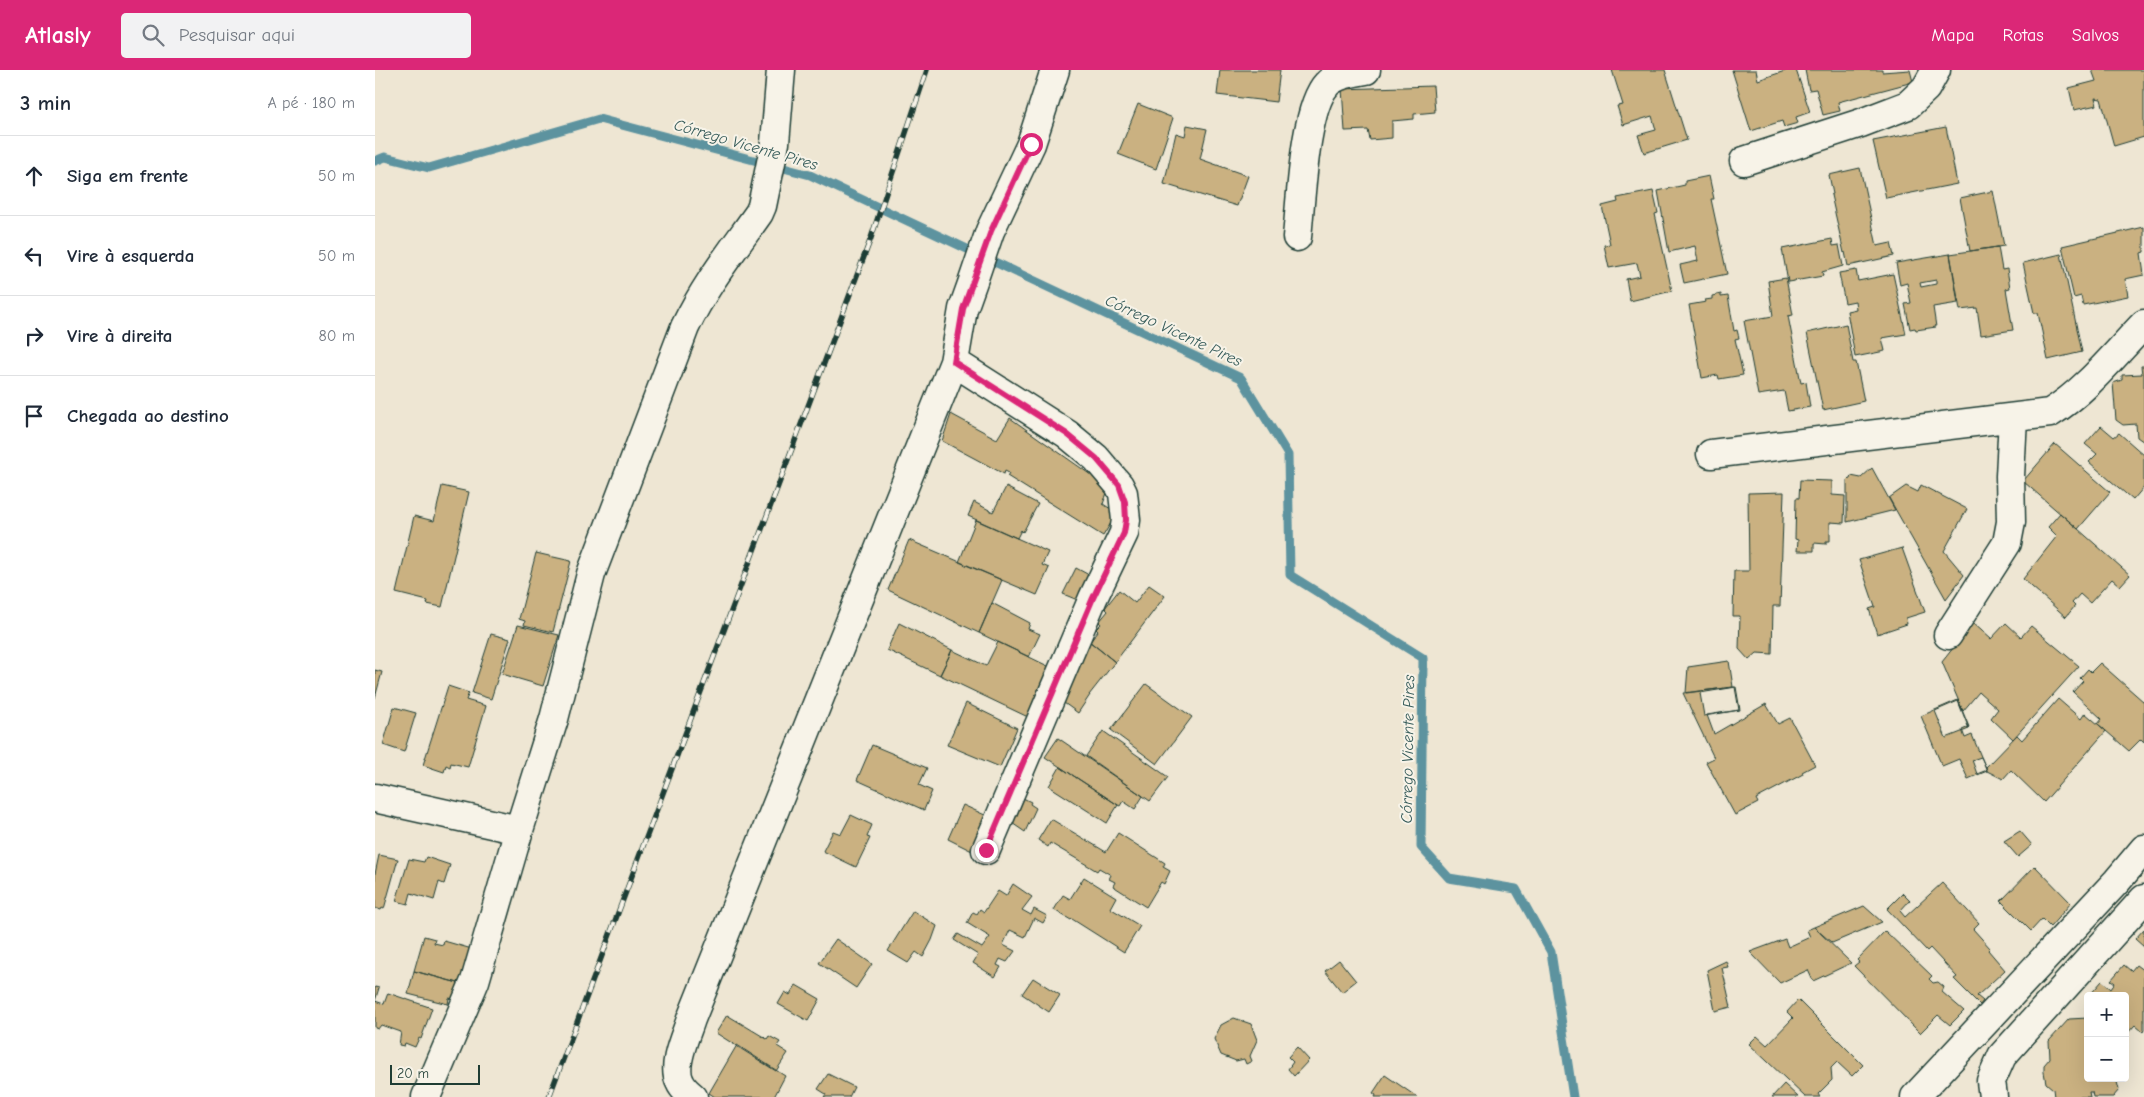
<!DOCTYPE html>
<html lang="pt">
<head>
<meta charset="utf-8">
<style>
	body { margin:0; font-family:"Comic Neue",sans-serif; background:#f2f2f3; color:#1f2937 }
	.controls { position:absolute; right:15px; bottom:15px; display:grid; overflow:hidden; border-radius:5px; box-shadow:0 5px 20px #0002 }
	.controls button { width:45px; height:45px; display:grid; place-items:center; padding:0; border:0; border-bottom:1px solid #e0e1e3; background:#fff; color:#1f2937; font:25px sans-serif }
	.scale { position:absolute; left:15px; bottom:12px; width:90px; box-sizing:border-box; padding-left:5px; border:2px solid #1f3d34; border-top:0; font-size:14px; line-height:18px; white-space:nowrap; color:#1f3d34; -webkit-text-stroke:4px #f7f3e8; paint-order:stroke }
	.stop { position:absolute; width:15px; height:15px; margin:-11px; border:4px solid #db2777; border-radius:50%; background:#fff }
	.stop.end { background:#db2777; border-color:#fff; box-shadow:0 1px 5px #0008 }
	.list { margin:0; padding:0; list-style:none }
	h2 { display:flex; justify-content:space-between; align-items:center; height:65px; margin:0; padding:0 20px; font-size:21px }
	h2 small { font-size:16px; font-weight:400; color:#747a83 }
	.list li { display:grid; grid-template-columns:32px 1fr auto; gap:15px; align-items:center; box-sizing:border-box; height:80px; padding:0 20px; border-top:1px solid #e0e1e3 }
	.list b { display:block; font-size:19px; white-space:nowrap }
	.list em { font-size:16px; font-style:normal; color:#747a83 }
	.icon { flex:none; width:28px; height:28px; fill:none; stroke:currentColor; stroke-width:2; stroke-linecap:round; stroke-linejoin:round }
	.map { position:relative; flex:none; width:1769px; height:1027px; overflow:hidden }
	header { display:flex; align-items:center; gap:30px; box-sizing:border-box; height:70px; padding:0 25px; background:#db2777; color:#fff }
	header strong { font-size:24px }
	nav { display:flex; gap:28px; margin-inline-start:auto; font-size:18px }
	.search { width:350px; height:45px; background:#f2f2f3; display:flex; align-items:center; gap:12px; box-sizing:border-box; padding:0 18px; border-radius:5px; color:#747a83; font-size:19px }
	main { display:flex }
	aside { flex:1; background:#fff }
	.map>svg:first-child { display:block }
	.lines { fill:none; stroke-linecap:round; stroke-linejoin:round }
	.stream { stroke:#5d939f; stroke-width:9 }
	.building { fill:#cab181; stroke:#1f3d34; fill-rule:evenodd }
	.minor-casing { stroke:#1f3d34; stroke-width:31 }
	.minor { stroke:#f7f3e8; stroke-width:28 }
	.rail-casing { stroke:#1f3d34; stroke-width:5.5 }
	.rail { stroke:#f7f3e8; stroke-width:4; stroke-dasharray:11; stroke-linecap:butt }
	.route { stroke:#db2777; stroke-width:6 }
	.labels { text-anchor:middle; stroke-width:4; stroke-linejoin:round; paint-order:stroke }
	.water-label { font-size:16px; font-style:italic; fill:#345a58; stroke:#f7f3e8 }
</style>
</head>
<body>
<header>
<strong>Atlasly</strong>
<div class="search"><svg class="icon" aria-label="search" viewBox="0 0 24 24"><circle cx="10" cy="10" r="6"/><path d="M15 15l6 6"/></svg>Pesquisar aqui</div>
<nav><a>Mapa</a><a>Rotas</a><a>Salvos</a></nav>
</header>
<main>
<aside>
<h2>3 min<small>A pé · 180 m</small></h2>
<ul class="list">
<li><svg class="icon" aria-label="ahead" viewBox="0 0 24 24"><path d="M12 20V5M6 11l6-6 6 6"/></svg><div><b>Siga em frente</b></div><em>50 m</em></li>
<li><svg class="icon" aria-label="left" viewBox="0 0 24 24"><path d="M17 20v-9H6M10 6l-5 5 5 5"/></svg><div><b>Vire à esquerda</b></div><em>50 m</em></li>
<li><svg class="icon" aria-label="right" viewBox="0 0 24 24"><path d="M7 20v-9h11M14 6l5 5-5 5"/></svg><div><b>Vire à direita</b></div><em>80 m</em></li>
<li><svg class="icon" aria-label="arrive" viewBox="0 0 24 24"><path d="M6 21V4h12l-3 4 3 4H6"/></svg><div><b>Chegada ao destino</b></div></li>
</ul>
</aside>
<div class="map">
<svg width="1769" height="1027" viewBox="0 0 1769 1027">
	<rect width="100%" height="100%" fill="#eee6d3"/>
	<filter id="ink" filterUnits="userSpaceOnUse"><feTurbulence type="fractalNoise" baseFrequency=".02" numOctaves="2"/><feDisplacementMap in="SourceGraphic" scale="10" xChannelSelector="R" yChannelSelector="G"/><feConvolveMatrix kernelMatrix="1 2 1 2 8 2 1 2 1" color-interpolation-filters="sRGB"/></filter>
	<g filter="url(#ink)">
		<g class="lines">
			<path class="stream" d="M0,91L10,87L54,98L224,49L435,105L866,308L913,385L915,505L1048,588L1046,777L1074,808L1141,819L1176,882L1198,1027"/>
		</g>
		<path class="building" d="M845,0H905L901,32L842,25Z
			M1237,0H1290L1312,70L1269,83L1263,65L1281,60L1277,46L1248,55L1242,36L1248,35Z
			M1357,0H1381L1383,10L1413,0H1421L1435,42L1421,47L1423,53L1409,57L1407,51L1376,61Z
			M1430,0H1507V2L1535,0L1538,12L1463,32L1465,41L1448,45L1441,19L1434,20Z
			M1717,0H1769V67L1739,76L1726,29L1720,28L1722,35L1699,40L1694,18L1721,11Z
			M1058,16L1060,42L1039,44V49L1017,51V68L995,70L993,60L970,61L967,19Z
			M763,34L798,48L781,99L743,84Z
			M812,55L832,59L825,89L873,106L862,136L789,114L801,63L810,66Z
			M1571,57L1582,114L1511,128L1498,71Z
			M1485,98L1502,176L1516,173L1519,186L1473,196L1470,182L1469,183L1456,125L1458,124L1454,105Z
			M1334,106L1339,129H1336L1352,204L1309,213L1305,195L1323,191L1320,176L1294,182L1283,121L1310,115V111Z
			M1278,121L1283,143L1280,144L1297,221L1255,231L1251,209L1265,206L1262,193L1234,198L1229,175L1235,174L1227,136L1243,132L1242,128Z
			M1618,121L1629,176L1595,181L1585,128Z
			M1769,157V182L1766,183L1769,205L1750,209L1753,226L1708,235L1706,226L1699,228L1687,176Z
			M1457,169L1458,176L1464,175L1468,196L1447,202L1448,206L1413,212L1407,179Z
			M1623,177L1627,200L1632,199L1635,218L1631,219L1638,260L1606,265L1602,238L1585,240L1575,184Z
			M1575,184L1583,233L1558,237L1561,257L1541,260L1540,258L1535,259L1530,234L1536,233L1532,213L1525,215L1521,193ZM1561,210V214L1546,217L1545,213Z
			M1686,184L1707,282L1673,290L1663,243H1659L1648,193Z
			M1481,200L1483,211L1518,204L1531,264L1507,268L1510,281L1480,287L1472,241L1481,239L1480,231L1470,233L1464,203Z
			M1411,208L1418,245L1413,246L1426,313L1431,312L1435,337L1413,341L1409,321L1383,325L1369,251L1398,246L1393,211Z
			M1346,224V227L1353,226L1359,261L1362,260L1364,268L1360,269L1368,305L1344,309L1343,305L1327,308L1314,235L1331,232L1330,230L1337,229V226Z
			M1471,254L1478,292H1481L1489,331L1448,340L1432,263Z
			M1766,296H1769V372L1762,367L1761,354L1748,355L1741,350L1738,313L1747,310V305L1767,304Z
			M576,344L622,369L635,348L723,410L733,420L728,434L742,443L728,466L632,406L634,403L630,401L629,404L567,371Z
			M1726,356L1739,367L1744,363L1769,385V417L1758,430L1714,392L1722,384L1710,374Z
			M1680,374L1735,422L1703,459L1649,412V410Z
			M1497,398L1520,440L1472,452V410L1475,409L1476,406L1486,408Z
			M1425,410L1457,411V425L1470,426L1469,453L1455,452V471H1451V474L1439,473V481H1422L1423,470L1420,469L1421,428H1424Z
			M1546,415L1592,439L1569,481L1589,505L1571,529L1514,428L1531,416L1543,422Z
			M67,416L94,422L67,537L52,534L53,531L21,523L39,446L59,451Z
			M631,417L663,434L648,462L646,460L642,468L593,446L599,432L618,442Z
			M1409,422L1405,536H1398L1397,584L1382,583L1374,590L1364,579L1365,546H1358L1359,501H1374L1373,423Z
			M1685,443L1755,505L1745,516L1737,509L1715,533L1705,524L1697,533L1700,536L1691,547L1648,509L1682,466L1673,457Z
			M601,450L673,482L667,495L674,498L662,525L584,492Z
			M534,470L627,510L604,563L513,520Z
			M1527,478L1550,542L1531,548L1532,554L1502,564L1494,539L1500,537L1484,490Z
			M161,483L196,491L178,562L149,555L150,551L144,549Z
			M701,498L716,506L705,531L688,524Z
			M774,515L790,526L740,592L715,572L723,561L721,559L726,554L724,552L733,541L730,538L744,520L760,533Z
			M617,533L655,553L653,559L665,564L654,587L604,563Z
			M524,553L577,580L565,605L512,580Z
			M1598,553L1616,569L1631,553L1646,567L1656,556L1704,596L1638,669L1616,648L1623,639L1604,622L1588,641L1567,592Z
			M143,555L184,565L168,616L127,604Z
			M116,564L135,569L116,629L97,623Z
			M713,570L740,592L714,625H715L703,643L682,628Z
			M623,572L677,598L655,648L565,605L577,580L611,596Z
			M1354,591L1358,617L1311,623L1313,597Z
			M1725,593L1769,632V672L1766,669L1754,681L1723,654L1727,649L1698,622L1708,611L1705,608L1713,599L1716,602Z
			M0,600L7,602L0,628Z
			M771,614L817,647L782,694L736,660Z
			M73,616L94,623L91,630L111,636L93,697L76,693L75,697L71,695L69,702L48,695Z
			M1360,617L1364,640L1332,645L1339,664L1391,634L1403,654L1415,648L1440,695L1427,702L1428,704L1381,729L1383,733L1360,745L1331,692L1339,688L1308,623Z
			M1361,617L1365,640L1329,646L1325,623Z
			M1683,629L1706,649L1710,643L1731,661L1669,732L1636,700L1628,709L1612,701L1611,697L1642,665L1647,670Z
			M1583,630L1594,657L1587,660L1590,668L1597,665L1612,701L1593,709L1584,689L1567,696L1546,646Z
			M1583,631L1594,659L1571,668L1560,641Z
			M591,633L642,658L625,697L572,675Z
			M19,637L41,643L29,682L8,675Z
			M728,661L793,707L775,731L711,686Z
			M683,668L768,726L760,739L748,731L745,736L743,735L670,687Z
			M497,675L552,698L544,715L557,721L549,740L482,710Z
			M1606,687L1612,700L1602,704L1597,690Z
			M685,697L743,735L732,753L674,716Z
			M642,725L656,732L655,734L661,738L650,762L631,749Z
			M588,735L612,746L597,781L573,769Z
			M476,745L497,755L492,767L495,768L481,797L448,781L458,761L466,764Z
			M676,749L731,782L743,763L790,793L788,797L795,801L789,814L786,812L771,837L738,816L740,812L734,809L736,805L724,798L722,801L675,773L673,777L663,770Z
			M1645,761L1657,775L1643,787L1629,771Z
			M4,785L23,789L9,839L7,838L6,840L0,838V804Z
			M51,787L75,795L69,814L64,812L59,830L36,823L33,834L21,831L34,789L49,792Z
			M1660,796L1696,833L1675,857L1667,849L1656,861L1626,831Z
			M709,807L741,827L735,838L765,856L749,882L697,849L696,850L679,840L688,825L695,829Z
			M1567,813L1604,853L1598,859L1615,878L1613,880L1630,900L1602,926L1608,931L1605,935L1579,909L1582,907L1555,878L1552,881L1512,839L1528,823L1535,830L1525,841L1530,847Z
			M638,814L657,827L647,840L656,845L659,839L672,846L668,853L659,848L650,867L635,860L628,875L640,881L632,892L625,889L622,895L626,897L620,907L598,893L603,885L579,870L583,864L607,878L615,867L592,853L598,842L602,844L605,839L609,842L623,821L631,826Z
			M1489,836L1507,852L1457,873L1439,857Z
			M538,841L562,856L557,870L548,887L541,882L533,893L513,881Z
			M1439,857L1476,893L1438,911L1433,900L1405,913L1375,882L1410,869L1413,877L1435,867L1432,860Z
			M1769,859V877L1760,869Z
			M1510,861L1557,906L1554,909L1558,913L1563,912L1569,917L1567,922L1589,941L1575,955L1563,945L1545,963L1479,896L1484,892L1482,890Z
			M49,866L60,869L59,873L68,875L69,871L97,879L87,914L39,901Z
			M461,869L497,894L481,918L444,893Z
			M964,890L981,911L967,922L950,901Z
			M1351,891L1353,897L1347,898L1356,937L1340,941L1332,900Z
			M1749,895L1756,901L1761,895L1769,901V960L1768,962L1760,955L1750,966V926H1714L1727,911L1736,919L1740,913L1736,910Z
			M39,901L83,913L78,929L74,928L73,934L33,924Z
			M658,908L685,925L674,942L647,924Z
			M421,915L445,929L433,951L403,934L410,922L415,925Z
			M0,917L4,918L0,931L9,934L13,923L57,938L46,969L44,968L40,977L30,973L29,976L24,975L26,962L6,955L3,959L0,958Z
			M1423,930L1488,995L1477,1006L1462,992L1456,998L1457,1010L1443,1024L1445,1027H1430L1374,974L1382,966L1392,975L1418,948L1412,942Z
			M352,945L392,969L394,966L405,972L402,976L413,983L401,1001L341,963Z
			M859,948L876,954L882,970L875,986L877,991L871,994L869,989L861,991L846,985L839,969L846,955Z
			M1713,948V1008H1741L1744,1020L1738,1027H1718L1717,1022H1714L1715,1027H1679L1678,1019L1671,1013L1669,1002V995L1675,988L1674,971L1694,949Z
			M362,975L410,1006L399,1027H340L334,1023Z
			M922,977L934,990L919,1006L913,999L918,992L913,987Z
			M453,1004L479,1017L474,1027H449L451,1024L443,1019Z
			M1010,1005L1042,1027H1000L1001,1025L998,1023Z
			M1409,1014L1423,1027H1397Z"/>
		<g class="lines">
			<defs>
				<path id="minor" d="M1369,91L1486,53L1533,35L1551,18L1561,0
					M922,167C926,131 929,38 952,14C961,4 978,2 991,0
					M579,292L692,364L721,388L744,415L748,423L751,450L749,463L718,528L611,780
					M1336,384L1675,343C1711,321 1740,284 1769,254
					M1573,565L1632,473L1636,452L1635,406L1638,348
					M0,728L144,760
					M51,1027L100,911L144,760L179,649L216,504L310,257C330,215 358,180 384,143L387,136L400,73L406,0
					M318,1027C313,1023 307,1017 305,1012C296,995 311,965 316,949L579,292L588,239L598,211L615,161L656,74L680,0
					M1540,1027L1742,811L1769,779
					M1618,1027L1616,1011L1627,986L1769,829"/>
			</defs>
			<use href="#minor" class="minor-casing"/>
			<use href="#minor" class="minor"/>
			<defs>
				<path id="rail" d="M174,1027L496,168L552,0"/>
			</defs>
			<use href="#rail" class="rail-casing"/>
			<use href="#rail" class="rail"/>
		</g>
	</g>
	<g class="lines" filter="url(#ink)">
		<path class="route" d="M611,780L718,528L749,463L751,450L750,432L744,415L721,388L692,364L579,292L588,239L616,161L656,74"/>
	</g>
	<g class="labels">
		<g class="water-label">
			<text transform="translate(371 74) rotate(16)" y="6">Córrego Vicente Pires</text>
			<text transform="translate(799 260) rotate(25)" y="6">Córrego Vicente Pires</text>
			<text transform="translate(1032 679) rotate(-89)" y="6">Córrego Vicente Pires</text>
		</g>
	</g>
</svg>
<div class="controls">
<button>+</button>
<button>−</button>
</div>
<div class="scale">20 m</div>
<div class="stop" style="left:656px;top:74px"></div>
<div class="stop end" style="left:611px;top:780px"></div>
</div>
</main>
</body>
</html>
